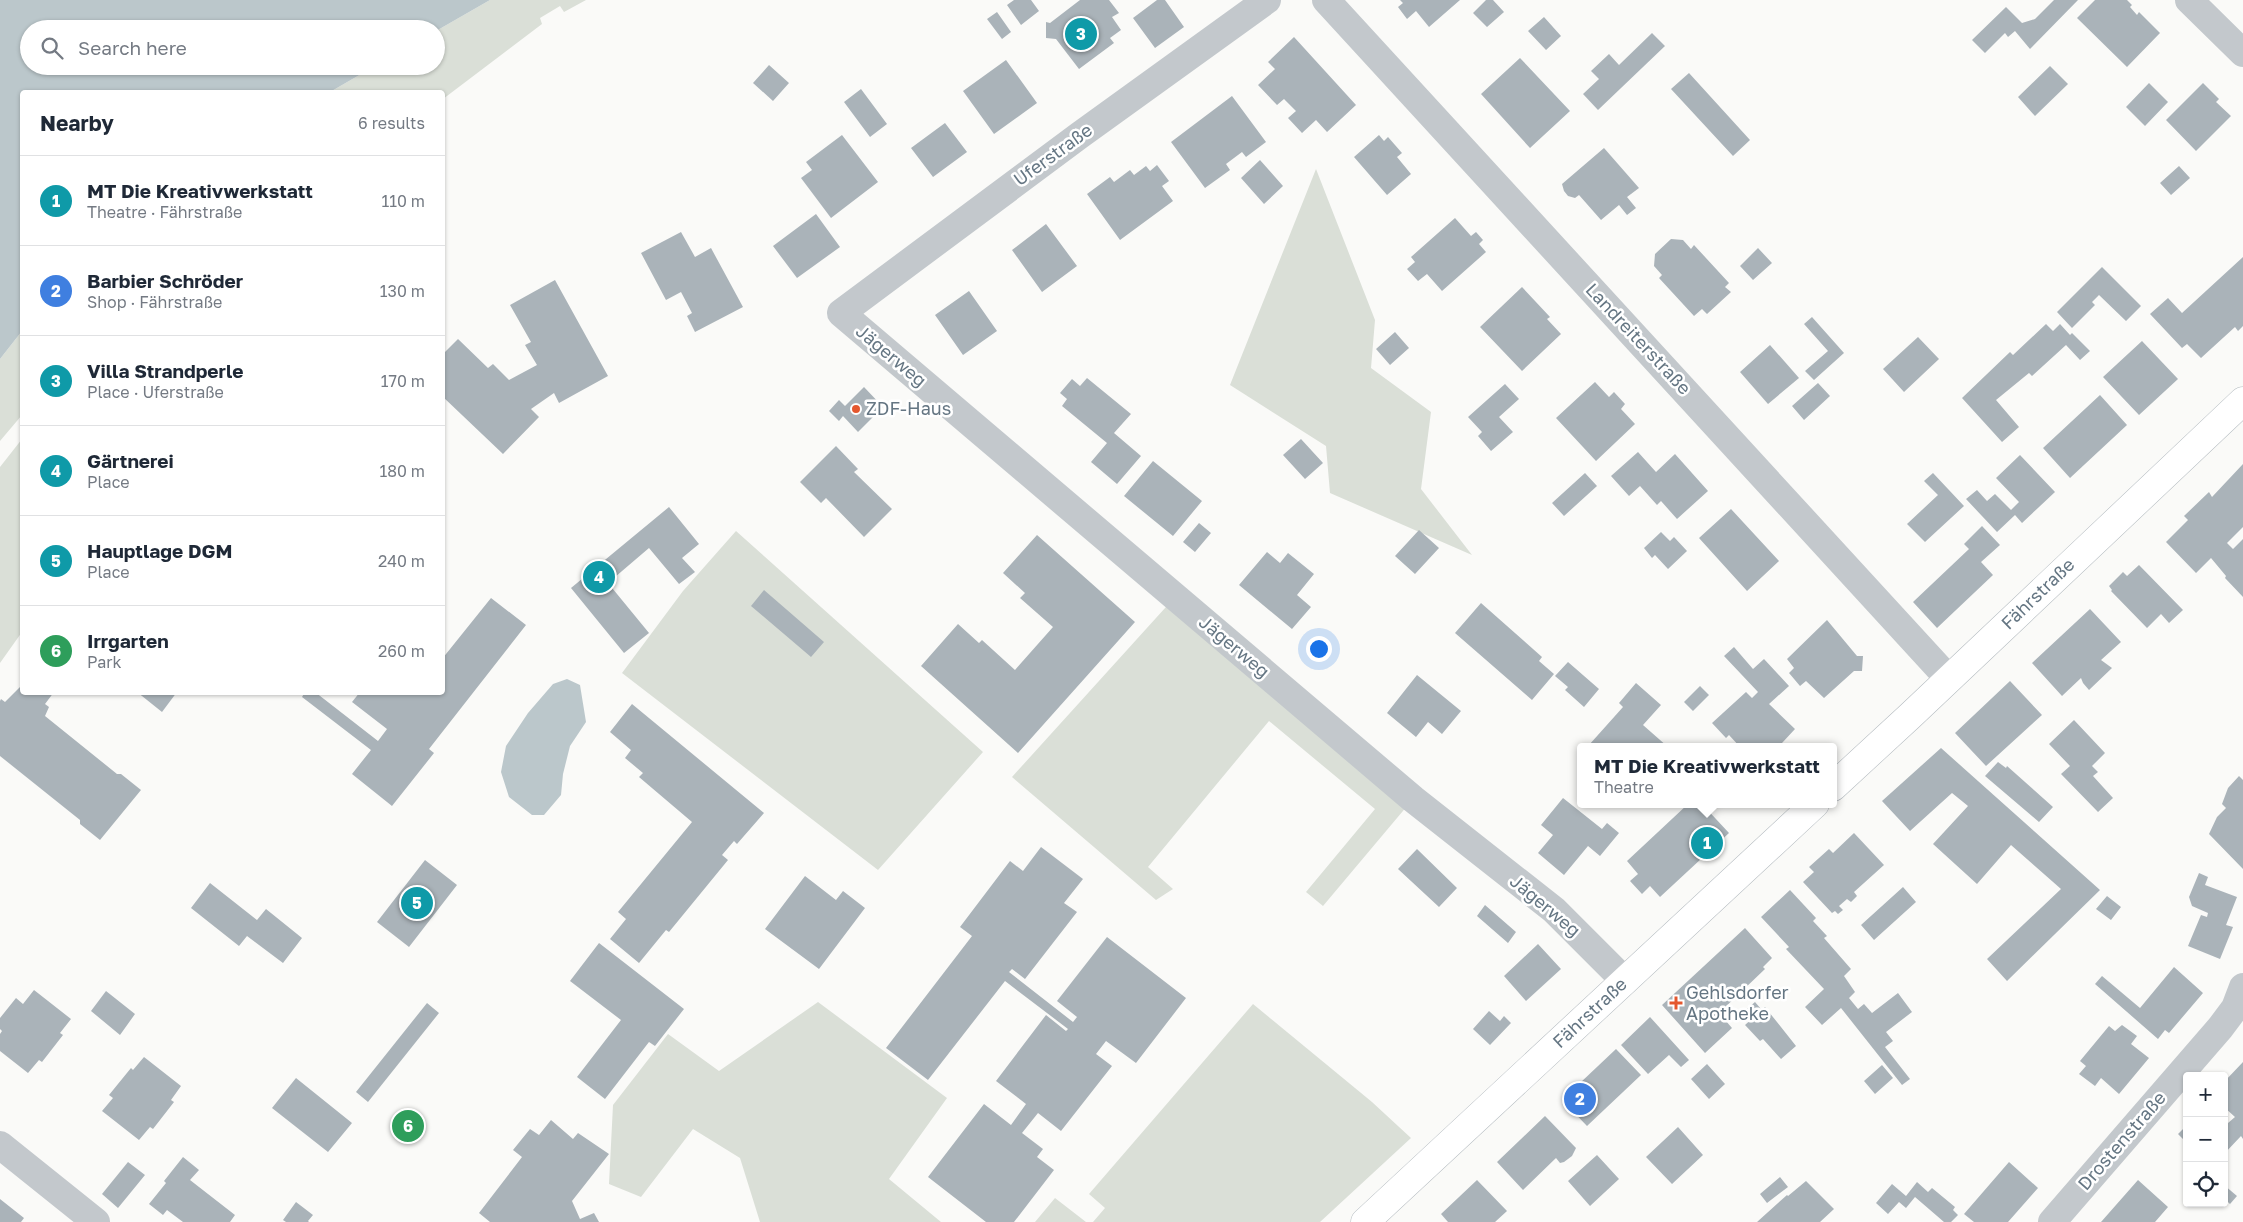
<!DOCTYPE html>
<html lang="en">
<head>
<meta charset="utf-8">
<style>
	body { margin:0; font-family:"Golos Text",sans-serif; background:#f2f2f3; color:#1f2937 }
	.controls { position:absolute; right:15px; bottom:15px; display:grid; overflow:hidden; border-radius:5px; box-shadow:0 1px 4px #0004 }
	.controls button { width:45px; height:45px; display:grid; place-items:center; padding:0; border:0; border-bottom:1px solid #e0e1e3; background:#fff; color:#1f2937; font:25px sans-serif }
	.you { position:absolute; left:1318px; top:648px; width:18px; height:18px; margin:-12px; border:4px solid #fff; border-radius:50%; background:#1a73e8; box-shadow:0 0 0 8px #1a73e833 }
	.badge { display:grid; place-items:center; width:32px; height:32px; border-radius:50%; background:#db2777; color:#fff; font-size:16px; font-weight:700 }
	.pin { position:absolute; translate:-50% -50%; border:2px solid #fff; box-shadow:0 1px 5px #0006 }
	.popup { position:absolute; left:1577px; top:743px; width:260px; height:65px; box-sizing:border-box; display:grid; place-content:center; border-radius:5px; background:#fff; filter:drop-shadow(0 1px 4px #0005); font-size:16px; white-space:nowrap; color:#747a83 }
	.popup b { font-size:19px; color:#1f2937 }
	.popup::after { content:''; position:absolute; left:50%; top:100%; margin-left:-10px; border:10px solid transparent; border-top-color:#fff }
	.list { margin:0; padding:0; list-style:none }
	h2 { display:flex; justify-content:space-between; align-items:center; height:65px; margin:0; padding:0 20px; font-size:21px }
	h2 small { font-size:16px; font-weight:400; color:#747a83 }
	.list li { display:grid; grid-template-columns:32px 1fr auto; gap:15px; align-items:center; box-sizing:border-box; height:90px; padding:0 20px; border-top:1px solid #e0e1e3 }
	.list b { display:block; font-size:19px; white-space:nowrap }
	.list p { margin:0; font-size:16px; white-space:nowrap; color:#747a83 }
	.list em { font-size:16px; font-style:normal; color:#747a83 }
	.icon { flex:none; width:28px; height:28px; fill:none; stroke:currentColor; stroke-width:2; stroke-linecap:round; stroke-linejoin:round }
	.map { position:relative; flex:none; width:2243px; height:1222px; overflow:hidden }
	.search { position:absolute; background:#fff; box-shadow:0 1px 4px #0004; left:20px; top:20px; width:425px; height:55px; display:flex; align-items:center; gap:12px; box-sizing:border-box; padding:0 18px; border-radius:28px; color:#747a83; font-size:19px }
	.panel { position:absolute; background:#fff; box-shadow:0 1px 4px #0004; left:20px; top:90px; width:425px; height:605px; border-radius:5px }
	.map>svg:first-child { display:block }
	.green { fill:#dadfd7 }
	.water { fill:#bbc7cb }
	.building { fill:#aab3b9 }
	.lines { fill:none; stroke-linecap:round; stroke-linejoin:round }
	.secondary-casing { stroke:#b3babf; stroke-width:29 }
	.street { stroke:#c3c8cc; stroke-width:28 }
	.secondary { stroke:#fff; stroke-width:28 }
	.poi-dot { fill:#e4572e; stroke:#fff; stroke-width:2 }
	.labels { text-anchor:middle; stroke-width:5; stroke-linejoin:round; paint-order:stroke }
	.street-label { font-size:18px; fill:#657683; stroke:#fff }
	.poi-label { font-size:18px; fill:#657683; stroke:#fff; text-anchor:start }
</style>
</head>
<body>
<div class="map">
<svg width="2243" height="1222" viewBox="0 0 2243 1222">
	<rect width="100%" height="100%" fill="#fafaf8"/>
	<path class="green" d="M490,0H586L564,12L560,6L540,18L542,24L443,99L442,92H330L375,66H436V31Z
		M1316,169L1375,320L1371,368L1431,412L1421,489L1472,555L1330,493L1326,446L1230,385Z
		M22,331V415L0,441V359Z
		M22,439V632L0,663V467Z
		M736,531L983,752L878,870L622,673L683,591Z
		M1175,597L1413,799L1323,906L1306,892L1375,809L1269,721L1148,867L1173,889L1156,900L1012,777Z
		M818,1002L947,1098L889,1179L941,1222H760L740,1158L693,1129L641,1197L609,1184L613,1105L668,1034L719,1071Z
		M1253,1004L1372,1102L1411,1138L1320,1222H1093L1105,1208L1089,1194Z
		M1055,1198L1086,1222H1035Z"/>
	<path class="water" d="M0,0H490L436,31V29H29V66H375L330,92H22V331L0,359Z
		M567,679L580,685L586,722L570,746L563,774L561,795L544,815H532L509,797L501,772L506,746L528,713L553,684Z"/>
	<path class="building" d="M1014,0H1031L1039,11L1021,25L1007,5Z
		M1080,0H1109L1119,13L1112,17L1121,30L1110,38L1114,43L1079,69L1056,39L1046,38V22L1050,23Z
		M1157,0H1165L1184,27L1155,48L1133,18Z
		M1400,0H1460L1429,27L1416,11L1407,19L1398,7L1403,3Z
		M1486,0H1493L1504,12L1487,27L1473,13Z
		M2054,0H2078L2030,49L2015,31L2008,37L2005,33L1985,53L1972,40L2006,7L2022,23L2035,19Z
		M2095,0H2127L2132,5L2130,7L2137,15L2139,12L2160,33L2127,67L2077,18Z
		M997,12L1011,32L1002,39L987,19Z
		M1544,17L1561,36L1546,50L1528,31Z
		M1652,33L1665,46L1598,110L1583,94L1599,79L1591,71L1609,54L1619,65Z
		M1294,37L1356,105L1327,132L1316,120L1302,133L1288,118L1296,111L1284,99L1277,105L1258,85L1275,69L1268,62Z
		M1520,58L1570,111L1530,148L1481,94Z
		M1006,60L1037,103L994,134L963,91Z
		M769,65L789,83L773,101L753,83Z
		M2050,66L2068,84L2035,116L2018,97Z
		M1689,73L1750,140L1733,156L1671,89Z
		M2149,83L2168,102L2145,126L2126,107Z
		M2203,83L2219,99L2216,102L2231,116L2196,151L2166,120Z
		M861,89L887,124L870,137L844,102Z
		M1232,96L1266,142L1246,157L1242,152L1226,164L1230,170L1205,188L1171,142Z
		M945,123L967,152L933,177L911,148Z
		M842,135L878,182L831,218L801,178L812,170L806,162Z
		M1379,135L1384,141L1388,137L1402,153L1397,157L1411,174L1387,195L1354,157Z
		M1604,148L1639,188L1627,197L1636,208L1627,215L1619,205L1601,220L1579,195L1575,198L1568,196L1564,191L1562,184Z
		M1260,160L1283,186L1264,204L1241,178Z
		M1157,165L1169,181L1162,186L1173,201L1120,240L1087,194L1110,177L1114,182L1130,170L1134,175L1146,166L1150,171Z
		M2179,166L2190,178L2171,195L2160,183Z
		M816,214L840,247L797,278L773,246Z
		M1455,218L1471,236L1476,232L1483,240L1479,244L1486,252L1442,291L1427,274L1418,281L1407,269L1415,262L1411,257Z
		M1046,224L1077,266L1042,292L1012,250Z
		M681,232L695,257L711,248L743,307L695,332L687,316L692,313L681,292L666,300L641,253Z
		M1671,239L1683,240L1691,249L1694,245L1729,283L1725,287L1731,292L1707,314L1702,309L1694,316L1659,278L1662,275L1654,266L1655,254Z
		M1758,248L1772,263L1753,280L1740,266Z
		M2243,257V326L2238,331L2235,327L2201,358L2187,344L2182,348L2150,314L2168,298L2182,313Z
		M2102,267L2141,306L2126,321L2099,295L2092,302L2095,305L2072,328L2057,312Z
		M555,280L608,376L559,403L554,393L531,409L539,417L503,454L442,396V355L458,339L488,368L493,364L509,380L537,365L525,345L531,342L510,305Z
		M1522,287L1550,317L1547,319L1561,334L1522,371L1480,327Z
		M969,291L997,331L963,355L935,315Z
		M1812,317L1844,353L1814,380L1805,371L1828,351L1804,324Z
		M2046,324L2053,331L2060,324L2070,335L2072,333L2090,351L2080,360L2066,345L2032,376L2029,373L1996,400L2019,427L2002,442L1962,398L2010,352L2013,355Z
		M1395,332L1409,348L1390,365L1376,349Z
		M1918,337L1939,359L1904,392L1883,369Z
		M2142,341L2178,379L2139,415L2103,377Z
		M1770,345L1799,378L1768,404L1740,372Z
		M1087,378L1131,414L1114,433L1141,456L1117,484L1091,462L1107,443L1062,406L1067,399L1060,393L1072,379L1080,386Z
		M1595,382L1609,397L1614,392L1625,404L1621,409L1635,424L1596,461L1556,418Z
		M1818,383L1830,396L1804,420L1792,406Z
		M1505,384L1519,399L1499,417L1513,432L1491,451L1478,436L1482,432L1468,417Z
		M864,387L883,407L858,432L843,416L839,421L829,411L839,400L845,406Z
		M2100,395L2127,425L2070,478L2043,448Z
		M1301,439L1323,463L1305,479L1283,455Z
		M836,446L858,469L854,472L892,509L864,537L826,498L821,503L800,482Z
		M1638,452L1656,472L1675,454L1708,491L1677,519L1661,501L1657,505L1640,486L1629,496L1611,476Z
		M2020,455L2055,492L2022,523L2015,515L1997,532L1966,499L1977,490L1987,501L1995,494L2011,510L2019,502L1996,478Z
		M1153,461L1202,501L1173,536L1124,496Z
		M2243,464V527L2227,543L2233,549L2243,539V597L2225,578L2226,576L2211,558L2196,573L2166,542L2188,520L2184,516L2209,492L2212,497Z
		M1585,473L1597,486L1564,516L1552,503Z
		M1933,473L1964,506L1925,542L1907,524L1938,495L1924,481Z
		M669,507L699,544L682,558L695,572L679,584L649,548L608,583L649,633L624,653L571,588Z
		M1731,509L1779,561L1747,591L1699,538Z
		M1199,523L1211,533L1195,552L1183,542Z
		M1982,526L2000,545L1981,562L1993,575L1937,628L1913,602L1969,549L1964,544Z
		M1419,530L1439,548L1415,574L1395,556Z
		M1661,532L1670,541L1674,537L1687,551L1668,569L1655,555L1652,558L1644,548Z
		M1037,535L1135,622L1018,753L921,666L958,624L979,643L982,640L1015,670L1053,627L1020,598L1025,593L1003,573Z
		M1267,552L1280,563L1288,553L1314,574L1297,595L1311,607L1292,629L1239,585Z
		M2139,565L2183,610L2169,623L2161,614L2147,628L2111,591L2112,590L2109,586L2123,572L2127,576Z
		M764,590L824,642L811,657L751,606Z
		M491,598L526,625L429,749L434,753L392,806L352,774L371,750L302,697L305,692H315L378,741L387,729L352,702L360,692H442V659Z
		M1481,603L1542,657L1539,661L1554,674L1532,700L1455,633Z
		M2090,609L2121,642L2101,660L2112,668L2089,690L2083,683L2081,678L2062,696L2032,663Z
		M1827,620L1857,656H1863L1862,671H1854L1824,698L1806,681L1800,686L1789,673L1794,668L1787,659Z
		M1734,647L1753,669L1764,659L1789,686L1769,704L1795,729L1782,743L1786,747H1752L1750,744L1747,747H1740L1729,735L1726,738L1712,723L1746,692L1752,698L1758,692L1724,656Z
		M1568,662L1599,689L1584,707L1565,690L1568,687L1555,676Z
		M1417,675L1461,711L1442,734L1428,722L1416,737L1387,713Z
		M2010,681L2042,715L1986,766L1955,733Z
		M1636,683L1661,705L1643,725L1668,747H1591L1589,745L1623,707L1619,703Z
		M22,685V692H54L45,704L49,707L45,716L117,774H121L141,790L100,840L80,824V820L0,756V701L1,699L5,702Z
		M1700,686L1709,695L1693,711L1684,702Z
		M137,692H177L162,712Z
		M632,704L764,813L737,844L734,841L722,855L728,860L669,932L666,930L639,963L610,939L626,919L618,912L692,822L639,777L643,773L625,758L631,750L610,732Z
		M2074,720L2105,753L2092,766L2098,772L2093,776L2113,798L2098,812L2061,774L2070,766L2049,744Z
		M1941,748L2100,890L2007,981L1987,959L2061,889L2011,845L1977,884L1933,844L1968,806L1952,793L1910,831L1882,801Z
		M1998,762L2006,768L2007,766L2053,807L2039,822L1985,776Z
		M2239,776L2243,780V869L2209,834L2217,817L2226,808L2222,804L2228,788Z
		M1563,798L1602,829L1607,823L1619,833L1600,856L1588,846L1564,875L1538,853L1553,835L1541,825Z
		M1688,804H1702L1729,833L1660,897L1650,886L1642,894L1630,881L1638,874L1627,861Z
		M1854,833L1884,865L1854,892L1857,896L1851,902L1847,899L1839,906L1843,910L1838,914L1835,911L1832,913L1803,882L1814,872L1809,867L1829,849L1833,853Z
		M1041,847L1083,879L1064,903L1077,912L1025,979L1012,969L1009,972L1073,1022L1077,1017L1057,1001L1107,937L1186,998L1136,1063L1106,1041L1096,1054L1112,1066L1061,1131L1038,1113L1022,1133L1043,1149L1037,1157L1054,1170L1014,1222H986L928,1177L984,1104L1011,1125L1026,1104L996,1081L1046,1015L1066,1031L1068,1029L1005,981L928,1080L886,1048L972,936L960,927L1010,861L1023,871Z
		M1417,849L1457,888L1439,907L1398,869Z
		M425,860L457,885L409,947L377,922Z
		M2199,873L2208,877L2205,885L2237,897L2226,925L2233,927L2220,959L2188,946L2201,915L2207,917L2208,913L2192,906L2189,897Z
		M805,876L836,900L843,891L865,908L819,969L765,929Z
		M210,883L257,920L266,909L302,938L283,963L247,936L239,946L191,908Z
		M1903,887L1916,902L1874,940L1861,925Z
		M1790,890L1816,918L1813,921L1827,936L1824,938L1851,969L1844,976L1855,992L1849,998L1858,1009L1864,1004L1872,1013L1898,993L1912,1012L1886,1032L1893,1041L1885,1047L1910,1079L1902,1085L1841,1008L1822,1025L1805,1007L1824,989L1786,949L1789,947L1761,917Z
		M2107,896L2121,907L2111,920L2096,909Z
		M1485,905L1516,932L1508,943L1477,916Z
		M1745,928L1772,958L1763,967L1765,969L1719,1013L1732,1028L1705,1053L1662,1005Z
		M599,943L684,1009L655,1046L649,1042L605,1099L577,1077L621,1020L570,981Z
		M1538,944L1561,969L1526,1001L1504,976Z
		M2174,967L2203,993L2169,1033L2165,1030L2158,1039L2095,984L2102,976L2140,1008Z
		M34,990L71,1019L60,1033L63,1035L42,1062L39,1060L28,1073L0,1051V1034L2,1031L0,1029V1018L16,998L23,1004Z
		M106,991L135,1014L120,1035L91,1011Z
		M1755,1002L1761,1009L1746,1022L1740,1015Z
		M427,1003L439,1013L368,1102L356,1092Z
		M1765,1007L1796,1046L1781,1059L1763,1039L1760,1041L1745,1025Z
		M1489,1011L1500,1021L1504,1016L1511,1023L1490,1045L1473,1029Z
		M1650,1017L1689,1060L1681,1067L1669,1055L1648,1074L1621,1045Z
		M2122,1025L2137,1036L2131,1044L2149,1058L2119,1094L2101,1078L2095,1086L2079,1074L2086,1066L2080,1061L2109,1026L2115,1031Z
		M1616,1049L1641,1075L1587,1126L1562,1100Z
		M144,1057L181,1086L171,1100L174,1102L153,1129L150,1127L139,1140L102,1111L113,1098L109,1095L131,1068L133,1070Z
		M2243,1062V1139L2241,1136L2224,1154V1119L2228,1123L2235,1117L2224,1107V1082Z
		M1707,1064L1725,1084L1709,1099L1691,1079Z
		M1882,1065L1893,1078L1875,1094L1864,1081Z
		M296,1078L352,1123L328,1152L272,1108Z
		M1545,1116L1576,1148L1572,1156L1564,1162L1560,1163L1556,1158L1523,1190L1497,1162Z
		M551,1120L573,1139L578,1133L609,1154L572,1201L580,1219L594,1213L599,1222H490L479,1213L522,1157L513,1150L530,1129L539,1135Z
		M2187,1125V1143L2178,1134Z
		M1678,1127L1703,1155L1672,1184L1646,1157Z
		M1597,1155L1619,1179L1590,1206L1568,1181Z
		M183,1157L199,1170L190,1180L235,1215L230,1222H183L167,1210L163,1215L149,1204L166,1183L164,1181Z
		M128,1162L145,1175L118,1208L102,1194Z
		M2009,1162L2038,1188L2008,1222H1974L1964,1214Z
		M1780,1177L1788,1187L1767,1203L1760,1194Z
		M1477,1180L1507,1211L1495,1222H1448L1441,1214Z
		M2138,1180L2168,1207L2155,1222H2101Z
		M1806,1181L1834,1209L1820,1222H1757L1787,1195L1788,1196Z
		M1917,1182L1928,1192L1932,1188L1955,1207L1953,1210L1958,1215L1951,1222H1944L1915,1197L1906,1208L1899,1202L1888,1214L1876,1203L1892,1184L1906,1196Z
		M2224,1185L2237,1196L2230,1204L2224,1198Z
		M0,1199L24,1218L21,1222H0Z
		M296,1202L313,1215L308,1221L309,1222H286L283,1220Z"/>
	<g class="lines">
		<defs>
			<path id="secondary" d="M1833,787L1910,716L2243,401
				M1365,1222L1815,804"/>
		</defs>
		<use href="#secondary" class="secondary-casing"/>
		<path class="street" d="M1267,0L1080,135L841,313L1413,799L1554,910L1625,981
			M1326,0L1949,679
			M2189,0L2243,53
			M0,1145L96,1222
			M2052,1222L2220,1028L2235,1008L2243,987"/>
		<use href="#secondary" class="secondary"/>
	</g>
	<g class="poi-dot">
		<circle cx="856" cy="409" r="5"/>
		<path d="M1673.5 995.5h5v5h5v5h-5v5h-5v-5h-5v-5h5z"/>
	</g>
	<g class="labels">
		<g class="street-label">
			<text transform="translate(1053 155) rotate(-36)" y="6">Uferstraße</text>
			<text transform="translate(1638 339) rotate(47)" y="6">Landreiterstraße</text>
			<text transform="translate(891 356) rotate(40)" y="6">Jägerweg</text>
			<text transform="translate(2038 594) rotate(-44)" y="6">Fährstraße</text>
			<text transform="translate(1234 647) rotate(40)" y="6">Jägerweg</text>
			<text transform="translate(1545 906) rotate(40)" y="6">Jägerweg</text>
			<text transform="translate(1590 1013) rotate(-43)" y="6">Fährstraße</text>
			<text transform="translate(2122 1141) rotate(-49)" y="6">Drostenstraße</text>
		</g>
		<g class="poi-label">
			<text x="866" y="415">ZDF-Haus</text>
			<text x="1686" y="999">Gehlsdorfer<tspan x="1686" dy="21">Apotheke</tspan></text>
		</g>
	</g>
</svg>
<div class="controls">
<button>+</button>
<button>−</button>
<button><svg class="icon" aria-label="locate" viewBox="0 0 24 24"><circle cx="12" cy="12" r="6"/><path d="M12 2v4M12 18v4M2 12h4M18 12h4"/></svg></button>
</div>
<div class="you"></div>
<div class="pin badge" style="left:1707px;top:843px;background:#0f9aa8">1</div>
<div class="popup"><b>MT Die Kreativwerkstatt</b>Theatre</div>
<div class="pin badge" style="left:1580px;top:1099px;background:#3f7fe0">2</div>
<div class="pin badge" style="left:1081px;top:34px;background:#0f9aa8">3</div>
<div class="pin badge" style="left:599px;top:577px;background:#0f9aa8">4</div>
<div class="pin badge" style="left:417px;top:903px;background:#0f9aa8">5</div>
<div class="pin badge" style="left:408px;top:1126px;background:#2e9e5b">6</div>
<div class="search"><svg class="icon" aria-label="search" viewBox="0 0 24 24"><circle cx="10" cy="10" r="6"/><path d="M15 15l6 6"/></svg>Search here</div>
<section class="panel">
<h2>Nearby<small>6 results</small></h2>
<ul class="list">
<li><span class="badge" style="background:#0f9aa8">1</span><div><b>MT Die Kreativwerkstatt</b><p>Theatre · Fährstraße</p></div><em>110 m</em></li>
<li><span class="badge" style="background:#3f7fe0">2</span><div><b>Barbier Schröder</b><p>Shop · Fährstraße</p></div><em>130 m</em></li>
<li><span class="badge" style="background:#0f9aa8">3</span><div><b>Villa Strandperle</b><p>Place · Uferstraße</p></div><em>170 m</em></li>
<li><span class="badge" style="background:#0f9aa8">4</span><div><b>Gärtnerei</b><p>Place</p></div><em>180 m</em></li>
<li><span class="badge" style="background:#0f9aa8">5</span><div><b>Hauptlage DGM</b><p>Place</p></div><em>240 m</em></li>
<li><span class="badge" style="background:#2e9e5b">6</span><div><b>Irrgarten</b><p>Park</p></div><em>260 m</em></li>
</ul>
</section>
</div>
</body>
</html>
